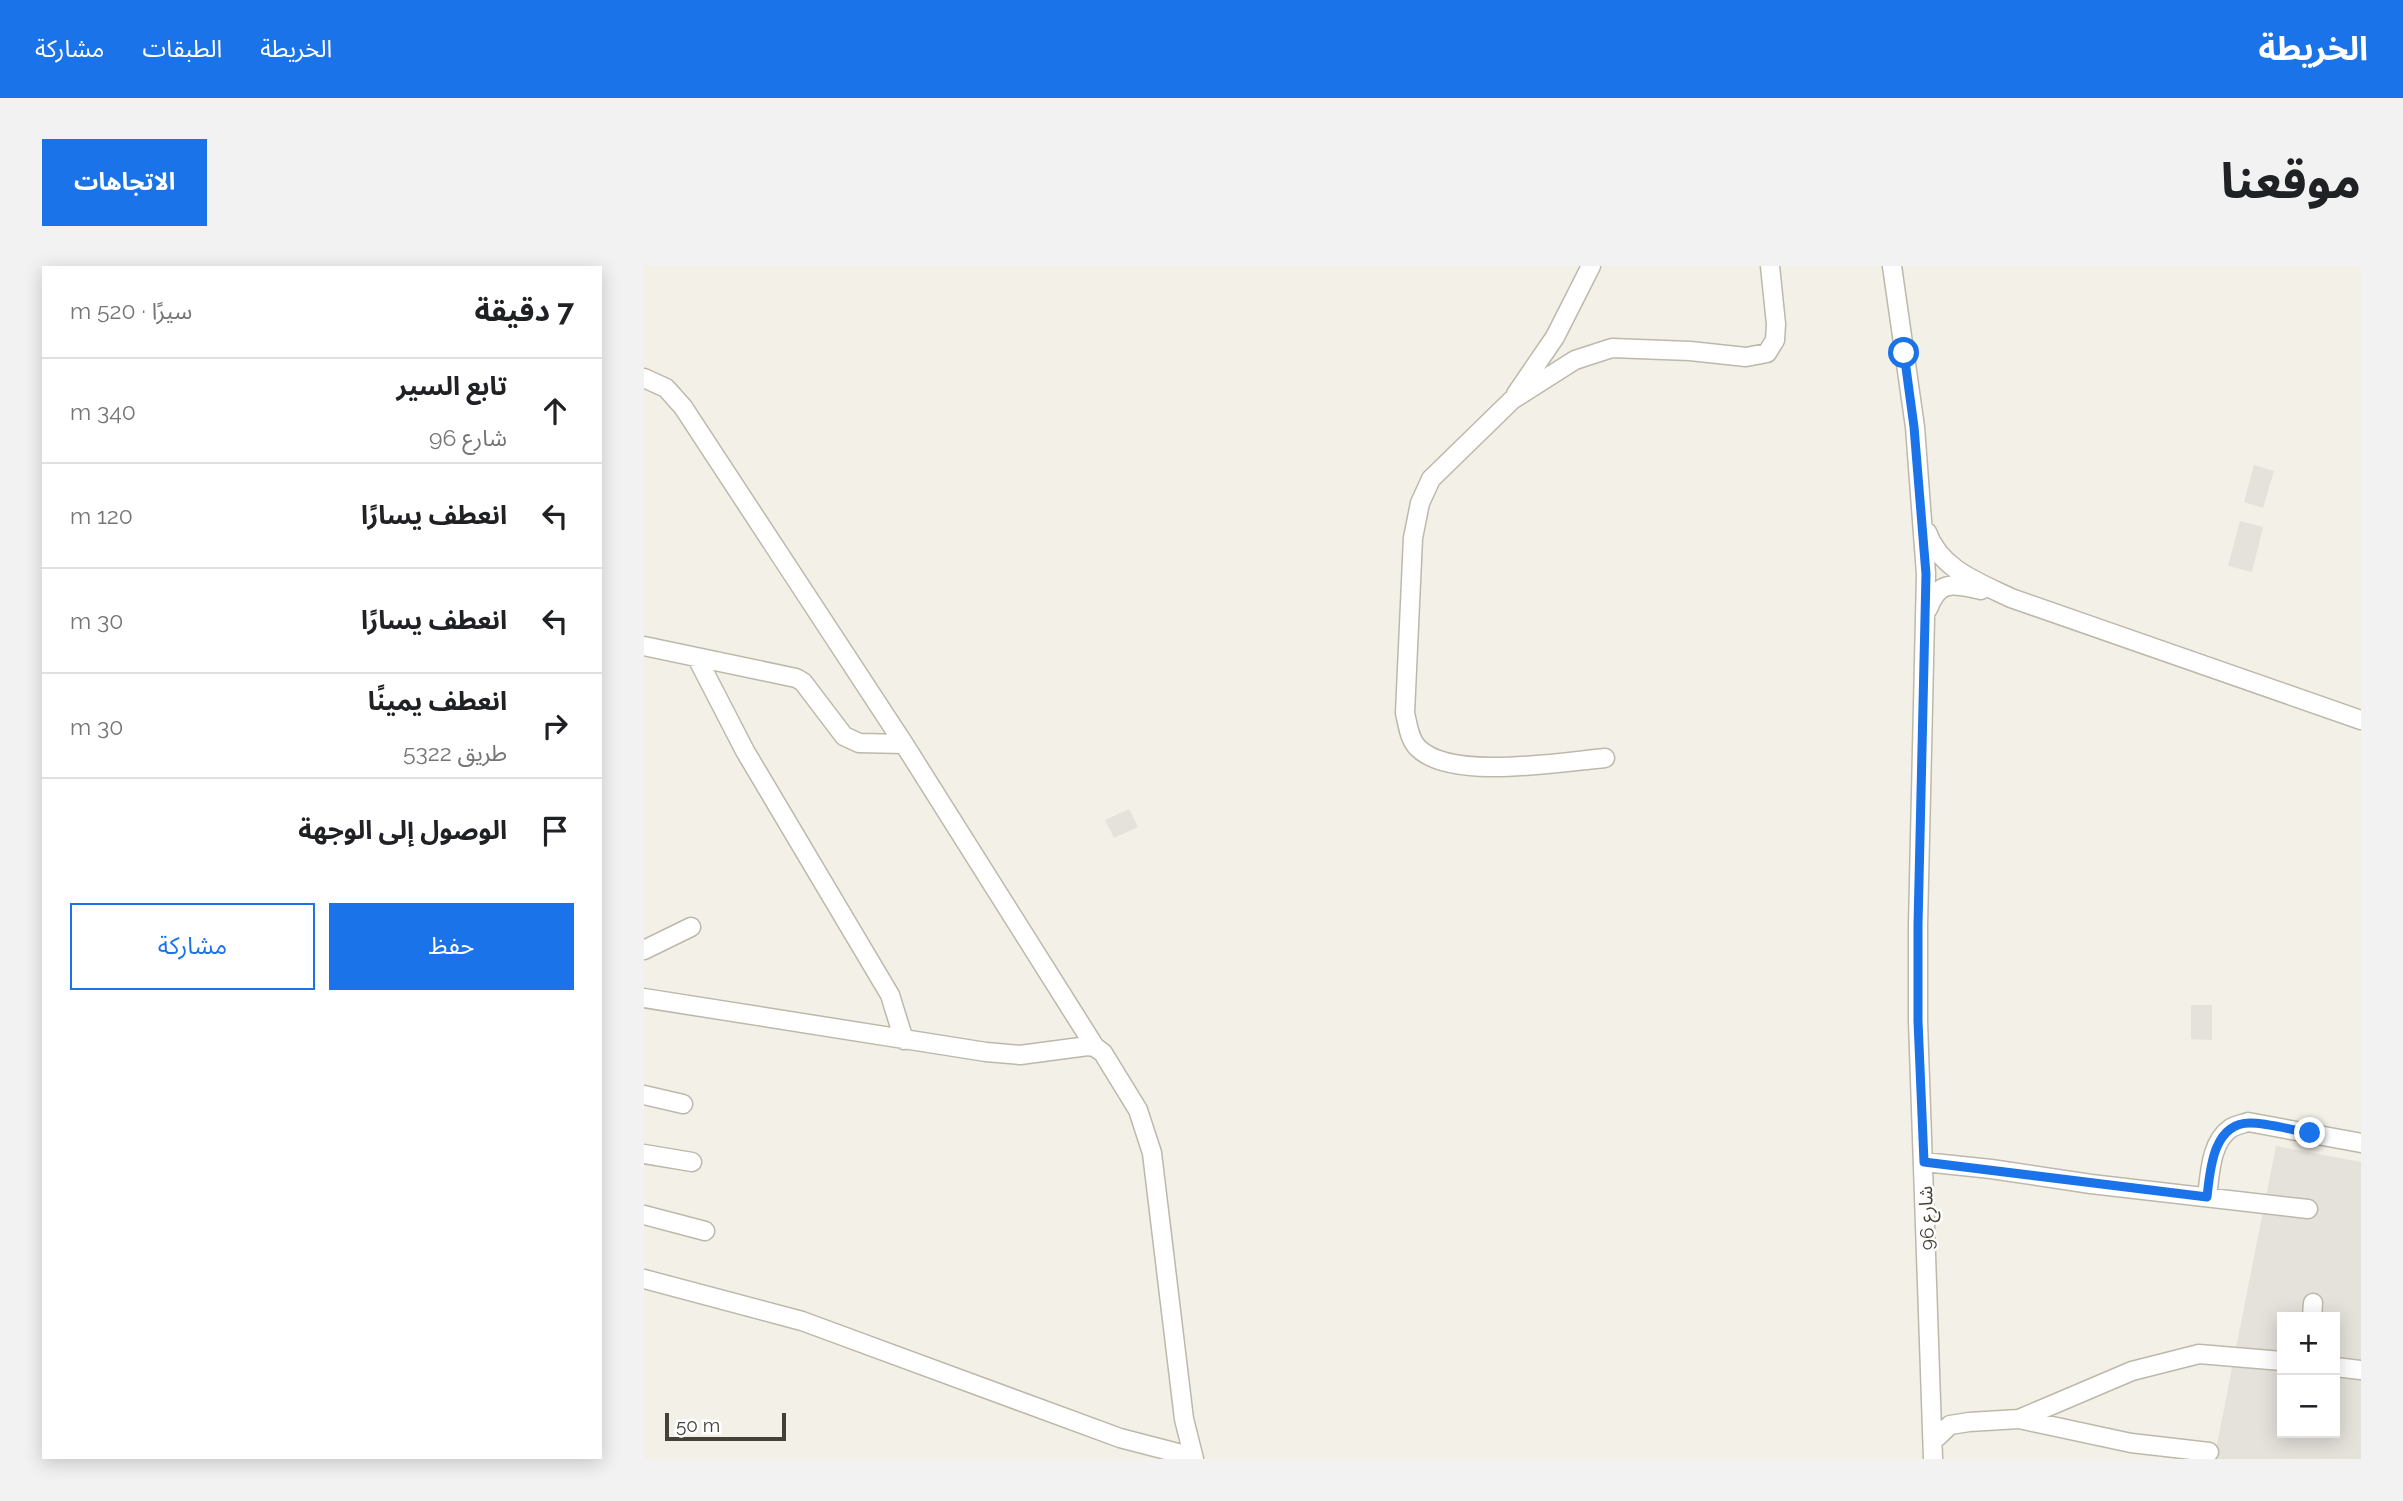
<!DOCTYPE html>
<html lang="ar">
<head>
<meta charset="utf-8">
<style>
	body { margin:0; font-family:Raleway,"Noto Sans Arabic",sans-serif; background:#f2f2f2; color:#202124; direction:rtl }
	.controls { position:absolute; right:21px; bottom:21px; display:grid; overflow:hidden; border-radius:0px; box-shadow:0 4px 18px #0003 }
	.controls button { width:63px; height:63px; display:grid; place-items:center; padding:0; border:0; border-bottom:2px solid #e0e0e0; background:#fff; color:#202124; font:35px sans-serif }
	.scale { position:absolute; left:21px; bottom:18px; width:121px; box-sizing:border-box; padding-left:7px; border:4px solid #464136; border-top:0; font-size:19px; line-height:24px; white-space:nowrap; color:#464136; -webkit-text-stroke:5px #fff; paint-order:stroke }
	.stop { position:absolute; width:21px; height:21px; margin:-16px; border:5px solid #1a73e8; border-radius:50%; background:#fff }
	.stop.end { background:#1a73e8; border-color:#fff; box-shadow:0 2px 7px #0008 }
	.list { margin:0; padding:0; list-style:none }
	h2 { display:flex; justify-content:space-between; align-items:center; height:91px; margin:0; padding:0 28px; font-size:30px }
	h2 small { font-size:23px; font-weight:400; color:#757577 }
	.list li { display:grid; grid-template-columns:46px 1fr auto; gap:21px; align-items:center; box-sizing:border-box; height:105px; padding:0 28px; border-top:2px solid #e0e0e0 }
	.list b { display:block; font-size:26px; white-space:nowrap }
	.list p { margin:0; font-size:23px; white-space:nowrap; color:#757577 }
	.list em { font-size:23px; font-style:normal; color:#757577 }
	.actions { display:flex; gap:14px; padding:21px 28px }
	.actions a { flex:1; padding:16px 0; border:2px solid #1a73e8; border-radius:0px; text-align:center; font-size:24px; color:#1a73e8 }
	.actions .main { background:#1a73e8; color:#fff }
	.icon { flex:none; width:38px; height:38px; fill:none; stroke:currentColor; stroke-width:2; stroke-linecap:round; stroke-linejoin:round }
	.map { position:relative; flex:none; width:1717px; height:1193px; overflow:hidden; direction:ltr; border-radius:0px }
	header { display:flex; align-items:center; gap:42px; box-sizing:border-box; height:98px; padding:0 35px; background:#1a73e8; color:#fff }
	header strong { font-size:33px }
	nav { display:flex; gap:38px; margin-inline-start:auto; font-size:24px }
	.intro { display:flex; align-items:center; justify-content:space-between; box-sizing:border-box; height:168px; padding:0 42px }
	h1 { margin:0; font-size:49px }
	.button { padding:18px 32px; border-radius:0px; background:#1a73e8; color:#fff; font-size:24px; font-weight:700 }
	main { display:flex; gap:42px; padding:0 42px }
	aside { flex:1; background:#fff; border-radius:0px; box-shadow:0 4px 18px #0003 }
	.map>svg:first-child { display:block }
	.industrial { fill:#e5e2dc; fill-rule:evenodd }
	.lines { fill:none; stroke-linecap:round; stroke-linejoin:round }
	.minor-casing { stroke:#beb8aa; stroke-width:21 }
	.minor { stroke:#fff; stroke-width:18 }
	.route { stroke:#1a73e8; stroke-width:9 }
	.labels { text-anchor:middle; stroke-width:5; stroke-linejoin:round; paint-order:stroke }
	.street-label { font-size:19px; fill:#464136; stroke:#fff }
</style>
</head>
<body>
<header>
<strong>الخريطة</strong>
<nav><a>الخريطة</a><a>الطبقات</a><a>مشاركة</a></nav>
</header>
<div class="intro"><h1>موقعنا</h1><a class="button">الاتجاهات</a></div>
<main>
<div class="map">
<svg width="1717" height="1193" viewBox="0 0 1717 1193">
	<rect width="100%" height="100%" fill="#f3f0e7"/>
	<path class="industrial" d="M1610,199L1630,205L1619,242L1600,236Z
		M1596,255L1619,261L1608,306L1584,300Z
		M485,543L494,561L470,572L461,554Z
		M1547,739H1568V774L1547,773Z
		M1632,880L1717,896V1193H1570ZM1638,1051H1691V1167H1638Z"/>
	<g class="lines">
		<defs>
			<path id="minor" d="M1248,0L1271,161L1282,308L1274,659V755L1289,1193
				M0,112L22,122L39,141L260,478L451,781
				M872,128L911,71L947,0
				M1283,266C1296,303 1334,316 1367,332L1717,454
				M1284,343C1295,313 1309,318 1337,324
				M0,380L152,412L159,416L200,470L215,477L260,478
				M53,392L101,485L246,729L260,774
				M961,492C916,496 807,515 774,482C765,473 764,459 761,447L769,272L776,237L787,213L868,134L931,94L968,82L1046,85L1102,91L1123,87L1131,74L1132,58L1126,0
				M0,684L47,661
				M0,732L342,786L376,789L444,780L451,781L459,787L494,844L508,887L540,1153L550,1193
				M0,829L39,838
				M0,888L48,896
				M1280,896L1347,903L1447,918L1664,943
				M1563,931C1566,909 1566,876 1587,862C1592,859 1599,858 1604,856L1717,877
				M0,949L61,965
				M0,1013L158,1055L476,1172L549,1191
				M1668,1051L1669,1037
				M1691,1101L1717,1104
				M1375,1153L1488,1105L1555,1088L1638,1095
				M1289,1175L1306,1159L1325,1156L1375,1153L1487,1177L1565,1186"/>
		</defs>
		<use href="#minor" class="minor-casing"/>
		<use href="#minor" class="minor"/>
	</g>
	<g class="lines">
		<path class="route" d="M1260,87L1270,161L1282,308L1274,659V755L1280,896L1563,931C1566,904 1569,857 1606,857C1625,857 1647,864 1666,867"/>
	</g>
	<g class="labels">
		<g class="street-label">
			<text transform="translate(1282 952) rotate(-92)" y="7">شارع 96</text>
		</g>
	</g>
</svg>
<div class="controls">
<button>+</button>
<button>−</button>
</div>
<div class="scale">50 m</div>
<div class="stop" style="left:1260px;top:87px"></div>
<div class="stop end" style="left:1666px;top:867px"></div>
</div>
<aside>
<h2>7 دقيقة<small>سيرًا · 520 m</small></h2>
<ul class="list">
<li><svg class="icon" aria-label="ahead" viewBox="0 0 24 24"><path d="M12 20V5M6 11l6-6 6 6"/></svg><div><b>تابع السير</b><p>شارع 96</p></div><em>340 m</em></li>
<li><svg class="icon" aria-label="left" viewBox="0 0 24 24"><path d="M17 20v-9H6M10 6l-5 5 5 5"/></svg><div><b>انعطف يسارًا</b></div><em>120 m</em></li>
<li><svg class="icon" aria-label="left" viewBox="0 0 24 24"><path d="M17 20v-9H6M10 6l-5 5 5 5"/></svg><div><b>انعطف يسارًا</b></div><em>30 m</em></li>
<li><svg class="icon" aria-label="right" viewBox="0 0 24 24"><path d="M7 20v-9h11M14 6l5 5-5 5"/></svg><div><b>انعطف يمينًا</b><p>طريق 5322</p></div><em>30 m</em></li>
<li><svg class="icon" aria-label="arrive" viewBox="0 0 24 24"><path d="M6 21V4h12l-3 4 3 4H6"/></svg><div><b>الوصول إلى الوجهة</b></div></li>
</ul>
<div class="actions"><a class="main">حفظ</a><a>مشاركة</a></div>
</aside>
</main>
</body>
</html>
